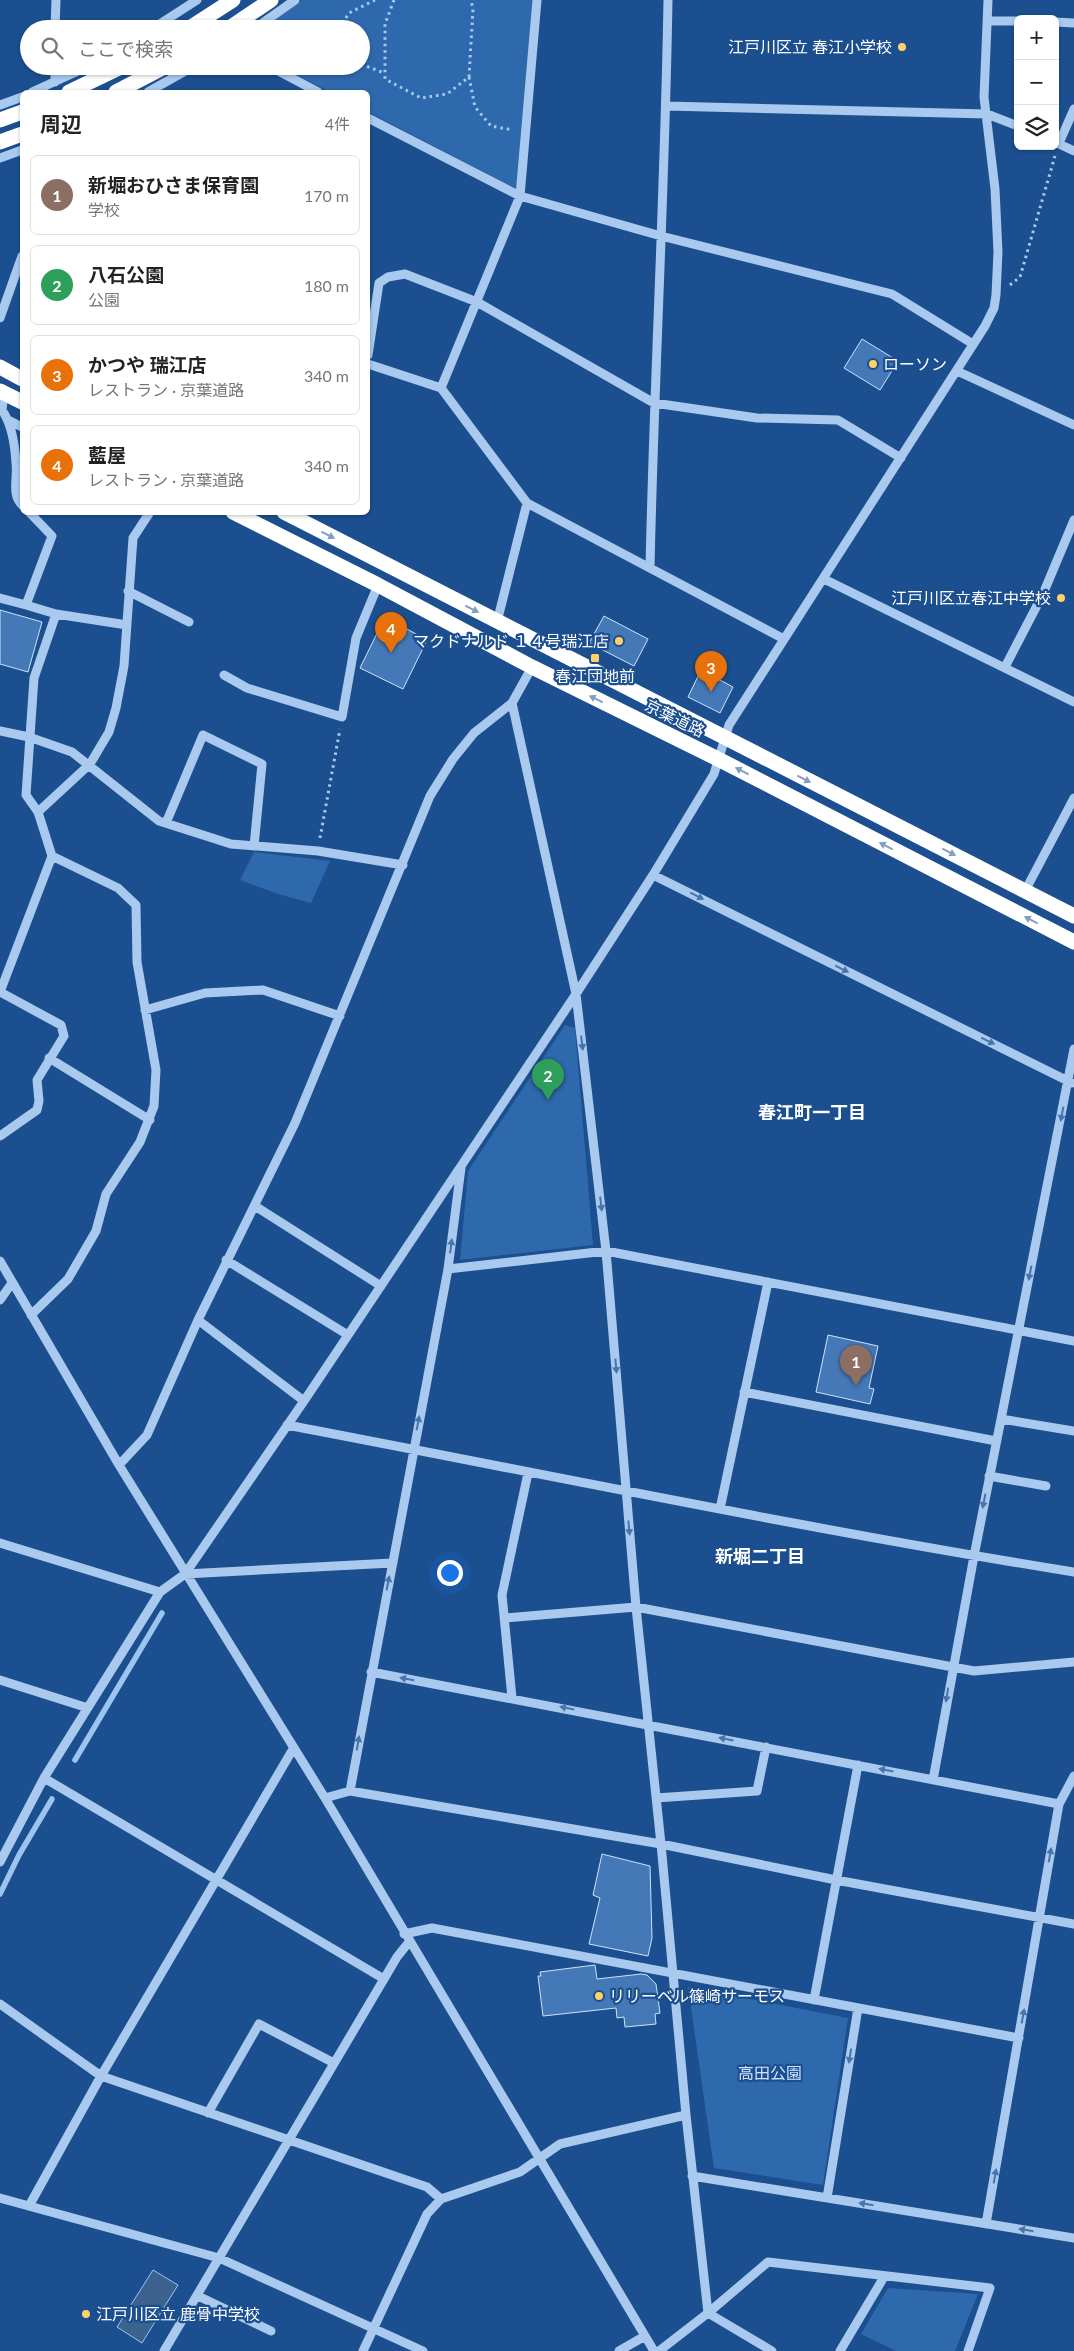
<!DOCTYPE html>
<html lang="ja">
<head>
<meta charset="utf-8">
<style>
	body { margin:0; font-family:Lato,"Noto Sans JP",sans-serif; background:#f6f6f6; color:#222 }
	.controls { position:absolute; right:15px; top:15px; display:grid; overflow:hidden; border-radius:8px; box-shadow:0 1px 4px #0004 }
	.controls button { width:45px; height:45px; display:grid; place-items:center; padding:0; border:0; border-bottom:1px solid #e0e0e0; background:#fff; color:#222; font:25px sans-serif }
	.you { position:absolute; left:449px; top:1572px; width:18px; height:18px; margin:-12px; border:4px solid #fff; border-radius:50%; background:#1a73e8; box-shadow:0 0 0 8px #1a73e833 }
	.badge { display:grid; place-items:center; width:32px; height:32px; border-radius:50%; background:#0b8043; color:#fff; font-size:16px; font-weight:700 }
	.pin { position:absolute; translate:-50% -41px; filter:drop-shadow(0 1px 2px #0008) }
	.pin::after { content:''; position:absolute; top:26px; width:18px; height:15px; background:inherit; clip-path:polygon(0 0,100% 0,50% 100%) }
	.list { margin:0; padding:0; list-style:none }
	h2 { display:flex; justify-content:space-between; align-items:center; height:65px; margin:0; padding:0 20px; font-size:21px }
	h2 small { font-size:16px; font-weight:400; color:#767676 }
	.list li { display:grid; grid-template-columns:32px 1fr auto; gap:15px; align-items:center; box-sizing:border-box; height:80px; margin:0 10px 10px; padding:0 10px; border:1px solid #e0e0e0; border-radius:8px }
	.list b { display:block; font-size:19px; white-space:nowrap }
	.list p { margin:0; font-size:16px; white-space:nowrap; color:#767676 }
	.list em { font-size:16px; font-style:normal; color:#767676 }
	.icon { flex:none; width:28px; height:28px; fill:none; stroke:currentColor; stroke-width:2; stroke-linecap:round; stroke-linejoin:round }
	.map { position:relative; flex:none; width:1074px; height:2351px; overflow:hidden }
	.search { position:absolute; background:#fff; box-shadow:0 1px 4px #0004; left:20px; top:20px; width:350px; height:55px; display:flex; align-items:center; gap:12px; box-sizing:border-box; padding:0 18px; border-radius:28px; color:#767676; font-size:19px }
	.panel { position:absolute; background:#fff; box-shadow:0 1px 4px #0004; left:20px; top:90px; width:350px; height:425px; border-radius:8px }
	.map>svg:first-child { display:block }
	.green { fill:#2e69ad }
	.water { fill:#3c6290; stroke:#9cc4f0 }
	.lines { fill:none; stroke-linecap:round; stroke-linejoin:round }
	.stream { stroke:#9cc4f0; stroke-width:5.5 }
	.building { fill:#4478b7; stroke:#cfe3fa }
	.path { stroke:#a9c9ee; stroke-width:3; stroke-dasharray:2.5 4; stroke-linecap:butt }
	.minor { stroke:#a9c9ee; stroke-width:9 }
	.highway { stroke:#fff; stroke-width:15 }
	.oneway { fill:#829ec1 }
	.oneway2 { fill:#4674ac }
	.poi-dot { fill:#ffd166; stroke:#1b4f8f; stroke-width:2 }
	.labels { text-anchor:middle; stroke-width:4.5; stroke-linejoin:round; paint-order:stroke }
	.poi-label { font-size:16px; fill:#fff; stroke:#1b4f8f; text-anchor:end }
	.street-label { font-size:16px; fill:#fff; stroke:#1b4f8f }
	.park-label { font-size:16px; fill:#cfe3fa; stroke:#1b4f8f }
	.neighbourhood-label { font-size:18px; font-weight:bold; fill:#fff; stroke:#1b4f8f }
</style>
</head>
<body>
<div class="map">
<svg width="1074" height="2351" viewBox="0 0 1074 2351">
	<rect width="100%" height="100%" fill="#1b4f8f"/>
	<path class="green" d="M302,0H534L517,189L368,112V92H330L279,66H361V29H259Z
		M254,852L330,861L311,903L278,894L240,880Z
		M565,1025L575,1028L593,1245L460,1260L468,1171Z
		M688,1987L848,2018L823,2185L714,2168Z
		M888,2288L978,2294L955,2351H896L861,2334Z"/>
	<path class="water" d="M153,2270L178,2285L142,2343L117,2327Z"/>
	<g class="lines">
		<path class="stream" d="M75,1760L162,1613
			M0,1894L19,1855L52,1799"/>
	</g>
	<path class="building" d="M862,339L898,361L880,390L844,368Z
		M0,610L42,622L28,672L0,664Z
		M604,616L648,639L634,666L589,643Z
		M385,617L427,640L403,689L360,668Z
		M701,670L733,687L720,713L688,697Z
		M828,1335L878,1346L869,1388L874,1389L870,1404L816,1392Z
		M602,1854L650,1866L652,1938L648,1956L589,1944L600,1898L593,1895Z
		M595,1965L597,1979L641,1974L647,1975L656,1984L660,2013L655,2014L656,2024L625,2027L624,2017L617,2018L616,2008L543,2016L538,1976H541L540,1972Z"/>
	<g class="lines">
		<path class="path" d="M394,0L385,24V79L421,98L447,94L469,77L473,9L471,0
			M339,29L349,13L375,0
			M361,64L384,73
			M469,77L475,107L491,126L513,130
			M1010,285L1020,277L1055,156
			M320,838L340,729"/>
		<path class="minor" d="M537,0L520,196L441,388L527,503L784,639
			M987,21H1018
			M1055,22L1074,23
			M55,29L56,0
			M152,29L197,0
			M254,29L295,0
			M269,66L318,92
			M55,82V66
			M32,92L89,66
			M148,92L194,66
			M0,105L22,97
			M666,106L987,114L1018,126
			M368,118L520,196L661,236L892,294L973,344
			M1055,142L1074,151
			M1059,143L1074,109
			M0,158L22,150
			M0,318L22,256
			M368,355L379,283L388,277L405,274L477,302L654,403L757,418L838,420L901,458
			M368,364L441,388
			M957,371L1074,425
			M4,393L2,410C12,424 15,446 16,463C18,478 11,494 22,505
			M8,420L22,427
			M29,512L52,536L26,605L56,614L127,625
			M650,568C654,379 665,189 668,0
			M824,579L1074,702
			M128,591L189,622
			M0,598L26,605
			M497,622L527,503
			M532,667L512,703L576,994L606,1251L636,1607L661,1844L686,2115L708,2313
			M1005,667L1043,594L1074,520
			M224,675L247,688L342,717L356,638L378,585
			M0,731L29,737L72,752L159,821L231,844L318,851L403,865
			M38,812L26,795L34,678L56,614
			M166,823L203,735L262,764L254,846
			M653,875L1072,1083
			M1025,891L1074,798
			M0,992L52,856L38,812L90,764L109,732L116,708L124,666L133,538L150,512
			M0,992L61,1025L64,1036L37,1080L39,1101L37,1110L0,1136
			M145,1010L205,993L263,990L340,1016
			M49,1058L150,1120
			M255,1206L381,1286
			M226,1260L348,1335
			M0,1261L119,1465L325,1798L654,2351
			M448,1269L606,1251L1074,1341
			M0,1300L12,1283
			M31,1315L68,1279L96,1231L106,1194L140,1142L154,1106L156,1070L137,962L136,905L118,888L52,856
			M198,1320L304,1401
			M744,1392L996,1441
			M1001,1419L1074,1431
			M287,1425C549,1475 811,1530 1074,1572
			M119,1465L147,1435L198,1320L295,1123L430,796L453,759L474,733L512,703
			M989,1476L1046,1486
			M720,1509L768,1282
			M0,1543L160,1592
			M185,1574L392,1563
			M505,1618L636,1607L974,1671L1074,1662
			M371,1672L1059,1804
			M0,1680L88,1708
			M512,1698L502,1595L528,1473
			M44,1778L384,1979
			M933,1780L974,1556L1074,1049
			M350,1791L448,1269L461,1168
			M325,1798L350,1791L661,1844L836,1880L1074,1924
			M656,1798L757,1791L766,1747
			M0,1862L44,1778L160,1592L185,1574L304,1401L576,994L653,875L714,774L729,725L985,326L994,308L996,295L998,252L995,189L984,97L988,0
			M404,1934L432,1928L1019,2038
			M814,2000L858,1765
			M0,2004L101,2076L427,2187L441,2199
			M208,2113L259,2024L334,2063
			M692,2176L1074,2238
			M0,2198L219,2258L423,2351
			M827,2198L858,2008
			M29,2206L101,2076L293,1749
			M986,2224L1059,1804L1074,1776
			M198,2296L271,2331
			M708,2313L772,2351
			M164,2351L397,1957L409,1942
			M363,2351L427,2214L441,2199L520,2172L560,2144L686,2115
			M619,2351L645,2336
			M659,2351L708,2313L768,2262L990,2288L968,2351
			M840,2351L884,2277"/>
		<path class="highway" d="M188,29L233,0
			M228,29L271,0
			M69,92L123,66
			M116,92L166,66
			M0,120L22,112
			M0,142L22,134
			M0,367L22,379
			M0,391L22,402
			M233,512L378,585L532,667L720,760L1074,942
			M284,512L1074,916"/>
	</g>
	<defs><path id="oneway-solid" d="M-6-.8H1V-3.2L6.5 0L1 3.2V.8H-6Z" transform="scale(1.25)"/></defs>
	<g class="oneway">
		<use href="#oneway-solid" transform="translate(328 535) rotate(27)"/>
		<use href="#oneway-solid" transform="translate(472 609) rotate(27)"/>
		<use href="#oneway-solid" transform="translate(596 699) rotate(-154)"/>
		<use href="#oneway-solid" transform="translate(742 771) rotate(-153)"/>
		<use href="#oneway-solid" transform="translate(804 779) rotate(27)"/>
		<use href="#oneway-solid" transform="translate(886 846) rotate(-153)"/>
		<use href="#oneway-solid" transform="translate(949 852) rotate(27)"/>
		<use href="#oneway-solid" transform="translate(1031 920) rotate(-153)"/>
	</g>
	<g class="oneway2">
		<use href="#oneway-solid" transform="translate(697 896) rotate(26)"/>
		<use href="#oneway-solid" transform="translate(842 969) rotate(26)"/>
		<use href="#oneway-solid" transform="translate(988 1041) rotate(26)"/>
		<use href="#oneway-solid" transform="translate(582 1043) rotate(83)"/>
		<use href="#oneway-solid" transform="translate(1062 1114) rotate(101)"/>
		<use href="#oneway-solid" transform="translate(601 1204) rotate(83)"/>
		<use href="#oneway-solid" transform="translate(451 1246) rotate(-83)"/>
		<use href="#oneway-solid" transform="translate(1030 1273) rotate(101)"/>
		<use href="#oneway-solid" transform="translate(616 1366) rotate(85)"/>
		<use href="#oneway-solid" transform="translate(418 1423) rotate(-79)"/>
		<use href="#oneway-solid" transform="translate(984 1501) rotate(101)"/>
		<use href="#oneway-solid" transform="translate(629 1528) rotate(85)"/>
		<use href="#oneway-solid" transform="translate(388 1583) rotate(-79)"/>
		<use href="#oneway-solid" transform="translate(407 1679) rotate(-170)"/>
		<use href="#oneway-solid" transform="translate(947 1695) rotate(99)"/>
		<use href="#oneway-solid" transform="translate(567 1708) rotate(-169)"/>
		<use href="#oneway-solid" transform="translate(726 1739) rotate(-169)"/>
		<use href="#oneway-solid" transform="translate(358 1743) rotate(-80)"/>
		<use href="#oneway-solid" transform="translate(886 1770) rotate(-169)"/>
		<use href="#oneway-solid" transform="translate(1050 1855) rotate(-80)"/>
		<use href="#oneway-solid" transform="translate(1023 2016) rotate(-80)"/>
		<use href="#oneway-solid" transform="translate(850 2056) rotate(99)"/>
		<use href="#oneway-solid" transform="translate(995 2176) rotate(-80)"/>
		<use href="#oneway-solid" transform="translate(866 2204) rotate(-171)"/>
		<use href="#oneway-solid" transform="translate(1026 2230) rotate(-171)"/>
	</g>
	<g class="poi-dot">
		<circle cx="902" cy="47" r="5"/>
		<circle cx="873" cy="364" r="5"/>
		<circle cx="1061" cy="598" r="5"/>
		<circle cx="619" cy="641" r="5"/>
		<rect x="590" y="653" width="10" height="10" rx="2.5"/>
		<circle cx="599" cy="1996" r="5"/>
		<circle cx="86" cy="2314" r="5"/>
	</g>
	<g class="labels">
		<g class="poi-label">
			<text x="892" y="53">江戸川区立 春江小学校</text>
			<text x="883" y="370" text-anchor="start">ローソン</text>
			<text x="1051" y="604">江戸川区立春江中学校</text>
			<text x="609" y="647">マクドナルド １４号瑞江店</text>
			<text x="595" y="682" text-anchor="middle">春江団地前</text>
			<text x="609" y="2002" text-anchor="start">リリーベル篠崎サーモス</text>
			<text x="96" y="2320" text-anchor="start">江戸川区立 鹿骨中学校</text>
		</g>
		<g class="street-label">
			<text transform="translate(675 718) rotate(26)" y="6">京葉道路</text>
		</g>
		<g class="park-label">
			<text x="770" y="2079">高田公園</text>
		</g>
		<g class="neighbourhood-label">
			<text x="812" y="1119">春江町一丁目</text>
			<text x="760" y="1563">新堀二丁目</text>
		</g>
	</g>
</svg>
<div class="controls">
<button>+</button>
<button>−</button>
<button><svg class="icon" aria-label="layers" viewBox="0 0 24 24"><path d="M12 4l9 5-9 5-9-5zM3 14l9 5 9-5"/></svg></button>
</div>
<div class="you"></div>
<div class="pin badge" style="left:856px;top:1386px;background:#8d6e63">1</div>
<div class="pin badge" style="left:548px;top:1100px;background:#2e9e5b">2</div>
<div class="pin badge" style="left:711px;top:692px;background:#e8710a">3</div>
<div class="pin badge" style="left:391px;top:653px;background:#e8710a">4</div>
<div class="search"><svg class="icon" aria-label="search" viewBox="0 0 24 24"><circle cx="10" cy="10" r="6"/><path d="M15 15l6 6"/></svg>ここで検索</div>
<section class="panel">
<h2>周辺<small>4件</small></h2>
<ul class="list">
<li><span class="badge" style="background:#8d6e63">1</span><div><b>新堀おひさま保育園</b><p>学校</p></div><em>170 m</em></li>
<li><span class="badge" style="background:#2e9e5b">2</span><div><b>八石公園</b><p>公園</p></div><em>180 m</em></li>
<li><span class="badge" style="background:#e8710a">3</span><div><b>かつや 瑞江店</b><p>レストラン · 京葉道路</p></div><em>340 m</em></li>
<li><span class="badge" style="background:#e8710a">4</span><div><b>藍屋</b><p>レストラン · 京葉道路</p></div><em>340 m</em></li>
</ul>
</section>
</div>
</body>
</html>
